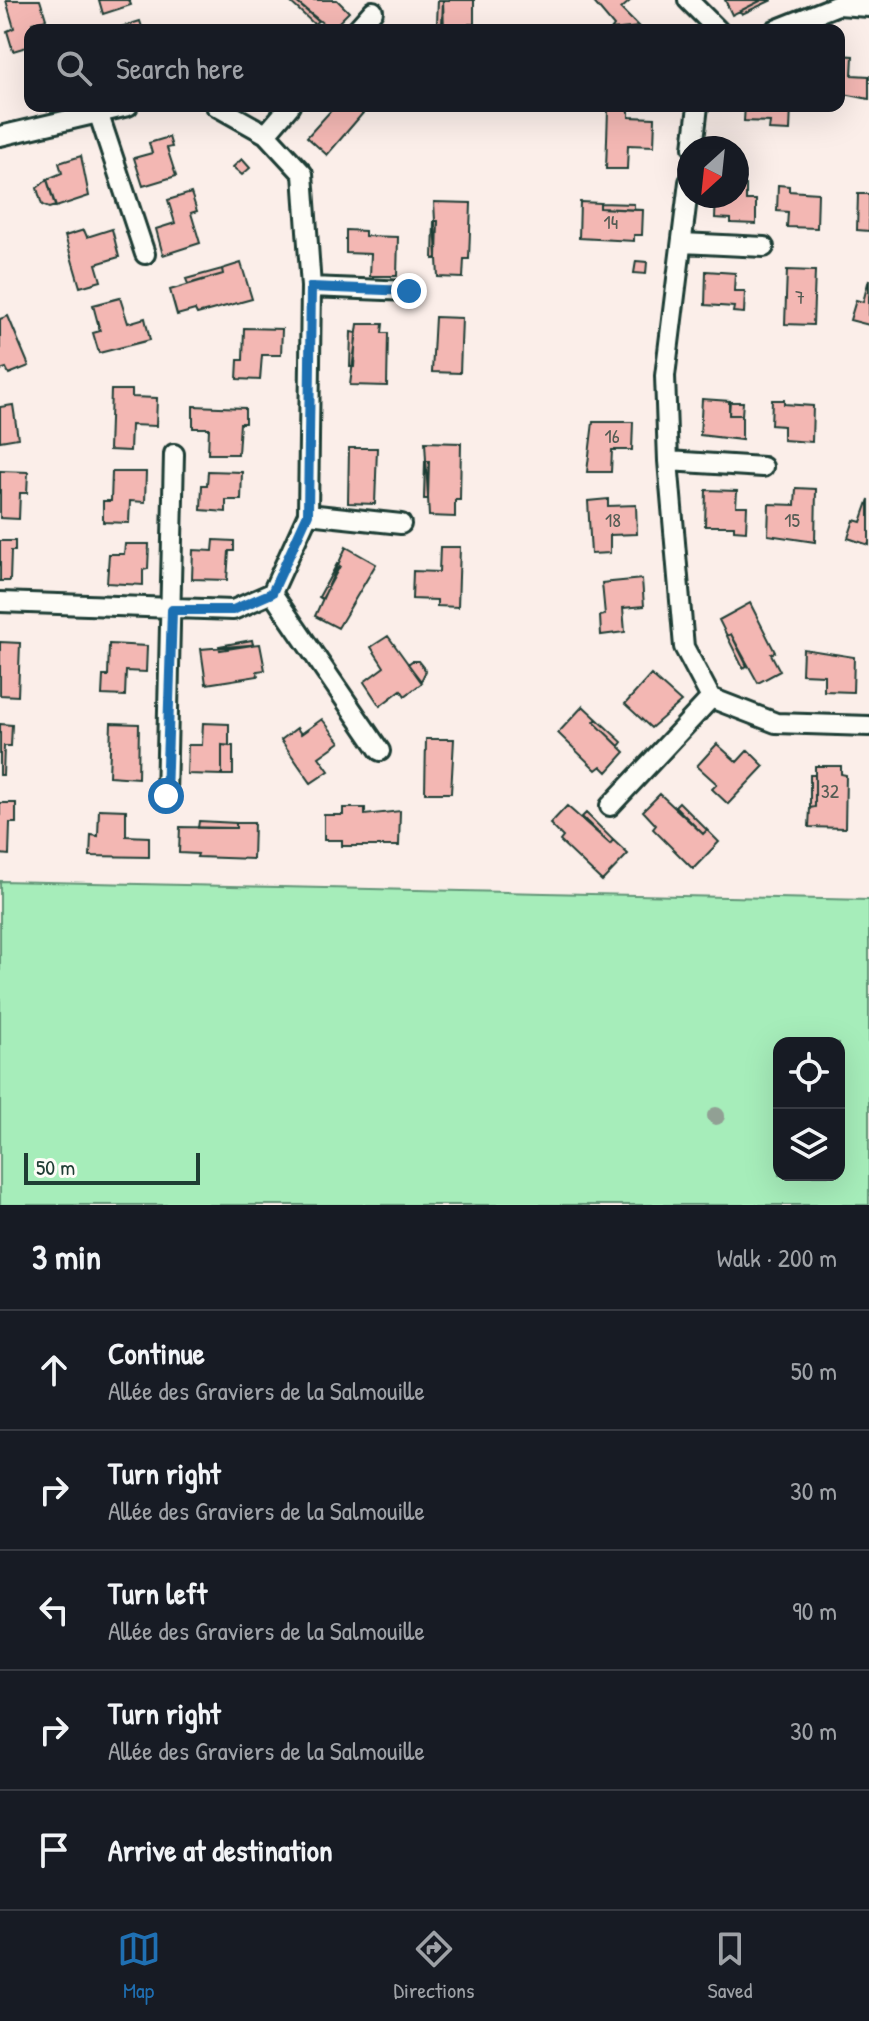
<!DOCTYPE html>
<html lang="en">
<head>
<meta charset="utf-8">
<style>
	body { margin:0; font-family:"Patrick Hand",sans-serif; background:#20242c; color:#f1f3f6 }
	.controls { position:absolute; right:24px; bottom:24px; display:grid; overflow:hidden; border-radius:16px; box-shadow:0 8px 32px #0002 }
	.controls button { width:72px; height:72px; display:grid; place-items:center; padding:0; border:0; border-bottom:2px solid #363941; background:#171b24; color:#f1f3f6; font:40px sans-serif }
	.compass { position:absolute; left:677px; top:136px; width:72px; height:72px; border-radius:50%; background:#171b24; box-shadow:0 8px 32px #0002; rotate:207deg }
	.scale { position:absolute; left:24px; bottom:20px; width:176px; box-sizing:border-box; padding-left:8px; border:4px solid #1f3d34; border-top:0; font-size:22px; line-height:28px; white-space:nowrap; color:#1f3d34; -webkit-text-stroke:6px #fdfcf7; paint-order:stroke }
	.stop { position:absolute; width:24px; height:24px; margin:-18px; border:6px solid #1f6fb2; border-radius:50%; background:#fff }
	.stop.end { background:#1f6fb2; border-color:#fff; box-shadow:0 2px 8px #0008 }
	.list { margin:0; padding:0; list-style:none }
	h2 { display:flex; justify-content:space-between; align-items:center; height:104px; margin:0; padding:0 32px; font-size:34px }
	h2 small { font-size:26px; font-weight:400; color:#9ea1a6 }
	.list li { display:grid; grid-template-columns:52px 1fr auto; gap:24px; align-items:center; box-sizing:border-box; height:120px; padding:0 32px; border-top:2px solid #363941 }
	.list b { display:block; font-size:30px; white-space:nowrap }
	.list p { margin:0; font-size:26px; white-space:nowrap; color:#9ea1a6 }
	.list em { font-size:26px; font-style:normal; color:#9ea1a6 }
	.icon { flex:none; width:44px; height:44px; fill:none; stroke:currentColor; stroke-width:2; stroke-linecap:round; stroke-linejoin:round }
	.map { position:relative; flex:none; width:869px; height:1205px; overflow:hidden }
	.search { position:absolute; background:#171b24; box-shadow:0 8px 32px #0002; left:24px; right:24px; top:24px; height:88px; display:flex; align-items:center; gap:20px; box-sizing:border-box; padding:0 28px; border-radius:16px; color:#9ea1a6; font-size:30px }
	.sheet { height:704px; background:#171b24 }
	nav { display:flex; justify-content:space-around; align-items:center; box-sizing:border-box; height:112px; border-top:2px solid #363941; background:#171b24; font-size:22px; color:#9ea1a6 }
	nav a { display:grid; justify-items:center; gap:4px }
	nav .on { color:#1f6fb2 }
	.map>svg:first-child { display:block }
	.green { fill:#a6edba; stroke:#629577; stroke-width:2; fill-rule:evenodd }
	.building { fill:#f3b7b3; stroke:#1f3d34; stroke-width:2 }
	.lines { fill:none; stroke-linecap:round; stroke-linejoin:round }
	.minor-casing { stroke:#1f3d34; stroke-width:24 }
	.minor { stroke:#fdfcf7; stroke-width:18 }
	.tree { fill:#91a094 }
	.route { stroke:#1f6fb2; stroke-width:10 }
	.labels { text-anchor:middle; stroke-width:7; stroke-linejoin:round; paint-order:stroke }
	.number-label { font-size:20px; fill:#545c54 }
</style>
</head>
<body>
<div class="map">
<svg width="869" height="1205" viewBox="0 0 869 1205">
	<rect width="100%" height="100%" fill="#fbeee9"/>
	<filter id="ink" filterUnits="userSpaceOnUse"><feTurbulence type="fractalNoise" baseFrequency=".0125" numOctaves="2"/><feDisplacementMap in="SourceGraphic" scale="16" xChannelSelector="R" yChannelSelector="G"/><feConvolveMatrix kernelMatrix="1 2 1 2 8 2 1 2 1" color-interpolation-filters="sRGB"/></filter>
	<g filter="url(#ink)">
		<path class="green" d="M0,881L869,900V1205H0ZM779,1043H839V1175H779Z"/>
		<path class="building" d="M6,0H40L46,19L32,23L30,46L13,51L7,31L14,28Z
			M99,0H129L131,5L103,14Z
			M288,0H294L318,21L314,24Z
			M294,0H337L349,12L331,30Z
			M438,0H443L442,24L437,23Z
			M443,0H474V24H469V30H444Z
			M592,0H631L621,9L639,27L611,30L614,26Z
			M725,0H762L732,15Z
			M762,0H772L742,14L740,11Z
			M140,21L143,30H122L121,27Z
			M839,55L853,56L852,75L869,76V99L839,93Z
			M335,106H355L363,113L327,155L307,137Z
			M745,106H791L790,131L769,130L770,122L744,121Z
			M608,110H629V117L655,118L654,146L628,145L627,169H606Z
			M169,137L172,147L167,148L176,176L143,186L134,158L152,153L149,143Z
			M81,156L89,196L56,207L47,179L62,173L59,163Z
			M242,159L250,168L242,175L233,167Z
			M47,180L55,206L49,208L42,205L37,188Z
			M737,184L746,185V200H756V224L731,223V219L715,218L716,196H737Z
			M778,185L789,186V191L818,193L817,228L787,227L788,212L777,211Z
			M191,193L197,211L191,213L200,243L163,255L156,229L175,223L168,200Z
			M858,194H869V231L857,230Z
			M434,202L471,203L469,259H464L463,278L438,277Z
			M580,202L600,203V208L643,210L642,235H634V241L579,238Z
			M600,203L634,204V210L600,208Z
			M434,221H438L437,258L433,259Z
			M112,229L119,257L96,264L101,281L80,287L65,236L84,230L87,237Z
			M346,230L365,231V236L398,237L397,276H370L371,254L346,253Z
			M636,261L647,262L646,274L634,273Z
			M241,263L252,299L197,314L195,310L177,315L170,290L223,274L222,269Z
			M222,269L223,274L188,284L186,279Z
			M787,270L815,271L813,325L785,324Z
			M706,271L735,273L734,291H745L744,313L733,312L734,307L705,305Z
			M869,279V325L850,320L856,300L863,302Z
			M120,298L128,323L145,318L150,340L99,353L93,333L100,331L93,305Z
			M8,316L29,366L9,374L6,368L0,370V319Z
			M435,317L462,318L460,373L432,372Z
			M358,324H383L382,333H388L387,386L350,385Z
			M244,328L282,329L281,355H262L260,380L237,379L238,360H243Z
			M351,332L356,333L354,367H350Z
			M111,390H132V397L157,398L156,426L131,425L130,451L109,450Z
			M702,399L730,401L729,415H742V440L700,435Z
			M772,400H784V404L813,406L812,442L783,440V426L771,425Z
			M729,402H743L742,415H729Z
			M13,405L18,438L0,441V407Z
			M193,406L245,408V423H240L238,454H208L209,428H193Z
			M593,422H633L632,450H612L611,472H587Z
			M425,442L461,443L460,500H455V517L429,516Z
			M349,448H377L375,504L348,503Z
			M425,461H429L428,499H424Z
			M0,471L28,472L27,493H20L19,519L0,518Z
			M208,471L242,472L241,500H226V512L201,510L202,485H207Z
			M112,472H146L145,502L130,501L129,523L103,522V501H111Z
			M796,488L816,489L815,542L768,535L769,504L795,505Z
			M706,490L737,491L736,506H747L746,531L734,530V526H705Z
			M608,499V506L636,505L637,534L610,535V553L591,554L588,501Z
			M869,499V545L848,538L854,520L861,522Z
			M214,540L234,541V551H229L227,580L192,579L193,550L213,551Z
			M0,541H15V551H11L10,581H0Z
			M125,544H149L148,569L143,570V585L107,583L109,554H124Z
			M346,547L376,564L338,628L315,616Z
			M440,547H460L458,607L437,606V600L412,599L413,571L439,572Z
			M337,564L340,566L322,599L319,597Z
			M642,579L644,606L623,608L625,632L601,635L600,616L605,615L602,583Z
			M750,603L775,652L771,654L780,671L758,683L731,634L727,636L719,620Z
			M731,634L747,666L743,668L727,636Z
			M388,636L422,683L405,696L401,690L380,706L364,682L384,667L371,647Z
			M252,640L253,645L220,650L219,646Z
			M0,642L20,643L18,696L0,695Z
			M109,644L147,646L146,672L126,671L125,696L102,695L103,676H108Z
			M260,644L265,670L257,671L258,676L206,684L201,649Z
			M803,649L854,657L853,692L824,691V675L802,674Z
			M412,661H418L426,671L421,681L408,664Z
			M651,675L681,702L651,728L625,704Z
			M583,706L597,719L594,722L625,752L607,772L601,766L596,770L558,733Z
			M322,719L340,742L319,757L329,771L311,783L281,740L297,728L301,734Z
			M597,719L622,742L619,746L594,722Z
			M111,723L139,724L138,778L109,776Z
			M203,723L229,724V746L222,745V775L187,774L188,745H202Z
			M0,724L12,725L11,746H4L3,775H0Z
			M426,739H454L451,793H425Z
			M717,744L737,762L748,750L764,766L728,804L712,789L717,784L697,766Z
			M222,745L233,746V775H222Z
			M815,766H841V774L846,775L845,828L809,827L810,808L815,807Z
			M810,775H815V807L810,808Z
			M660,794L703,834L707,830L719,842L693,869L653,829L656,825L643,811Z
			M679,802L707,830L703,834L675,806Z
			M0,803H16V823H10L9,855L0,854Z
			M567,806L610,844L613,840L628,854L602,881L560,841L563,837L550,824Z
			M343,808H365V815L400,811L399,846H342V840H324V815H343Z
			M99,809L126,810V836L149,837V857L90,856L91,835L98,836Z
			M586,813L613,840L610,844L582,817Z
			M199,821L236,823V828H198Z
			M236,823H254L253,859L197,857L198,854L179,853L180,827L236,828Z"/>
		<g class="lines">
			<defs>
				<path id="minor" d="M688,0L718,30
					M356,30L373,11
					M775,30L838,5L869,7
					M96,106L145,254
					M266,134L290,106
					M0,136L128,106
					M693,148L698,106
					M689,182L665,376L668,461L684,647L711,698L776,723L869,726
					M682,243L764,247
					M311,287L409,291
					M668,461L763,467
					M308,514L401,524
					M272,593L380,751
					M0,602L233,610L272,593L308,514L311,287L303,174L266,134L216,106
					M166,796L174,454
					M610,806L711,698"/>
			</defs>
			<use href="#minor" class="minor-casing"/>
			<use href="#minor" class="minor"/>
		</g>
		<circle class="tree" cx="716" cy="1116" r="9"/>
	</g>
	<g class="lines" filter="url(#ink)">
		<path class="route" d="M166,796L172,610H233L272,593L308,514L311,287L409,291"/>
	</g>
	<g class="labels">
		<g class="number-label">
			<text x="611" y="229">14</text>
			<text x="800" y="304">7</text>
			<text x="612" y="443">16</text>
			<text x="613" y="527">18</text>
			<text x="792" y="527">15</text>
			<text x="830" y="798">32</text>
		</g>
	</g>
</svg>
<div class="controls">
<button><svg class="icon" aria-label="locate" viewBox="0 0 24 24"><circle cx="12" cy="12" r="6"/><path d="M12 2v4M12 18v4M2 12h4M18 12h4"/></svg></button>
<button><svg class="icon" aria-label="layers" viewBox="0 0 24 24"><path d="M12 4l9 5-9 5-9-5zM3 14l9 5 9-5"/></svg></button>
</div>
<svg class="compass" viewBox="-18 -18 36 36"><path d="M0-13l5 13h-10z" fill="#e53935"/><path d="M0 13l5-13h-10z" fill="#9ea1a6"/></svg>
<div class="scale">50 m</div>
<div class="stop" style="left:166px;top:796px"></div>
<div class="stop end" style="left:409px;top:291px"></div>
<div class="search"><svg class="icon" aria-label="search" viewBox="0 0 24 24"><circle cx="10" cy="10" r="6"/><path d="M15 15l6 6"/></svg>Search here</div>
</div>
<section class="sheet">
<h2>3 min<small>Walk · 200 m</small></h2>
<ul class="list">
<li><svg class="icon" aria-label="ahead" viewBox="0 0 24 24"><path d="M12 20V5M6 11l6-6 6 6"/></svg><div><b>Continue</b><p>Allée des Graviers de la Salmouille</p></div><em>50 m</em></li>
<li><svg class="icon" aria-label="right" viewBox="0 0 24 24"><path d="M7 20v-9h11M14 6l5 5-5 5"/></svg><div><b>Turn right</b><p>Allée des Graviers de la Salmouille</p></div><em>30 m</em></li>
<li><svg class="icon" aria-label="left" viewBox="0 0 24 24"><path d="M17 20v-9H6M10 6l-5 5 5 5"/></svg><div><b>Turn left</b><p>Allée des Graviers de la Salmouille</p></div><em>90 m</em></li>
<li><svg class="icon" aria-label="right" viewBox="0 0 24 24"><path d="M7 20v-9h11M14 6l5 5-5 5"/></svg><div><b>Turn right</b><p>Allée des Graviers de la Salmouille</p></div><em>30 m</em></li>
<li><svg class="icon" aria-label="arrive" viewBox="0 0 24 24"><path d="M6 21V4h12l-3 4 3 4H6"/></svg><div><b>Arrive at destination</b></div></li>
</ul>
</section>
<nav>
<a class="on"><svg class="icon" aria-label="map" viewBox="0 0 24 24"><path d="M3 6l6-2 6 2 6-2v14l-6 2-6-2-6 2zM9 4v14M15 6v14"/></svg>Map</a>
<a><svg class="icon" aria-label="directions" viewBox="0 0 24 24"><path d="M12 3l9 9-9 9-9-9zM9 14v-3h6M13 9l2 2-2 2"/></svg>Directions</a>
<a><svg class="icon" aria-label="saved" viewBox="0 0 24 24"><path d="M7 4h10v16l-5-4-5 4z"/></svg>Saved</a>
</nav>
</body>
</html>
